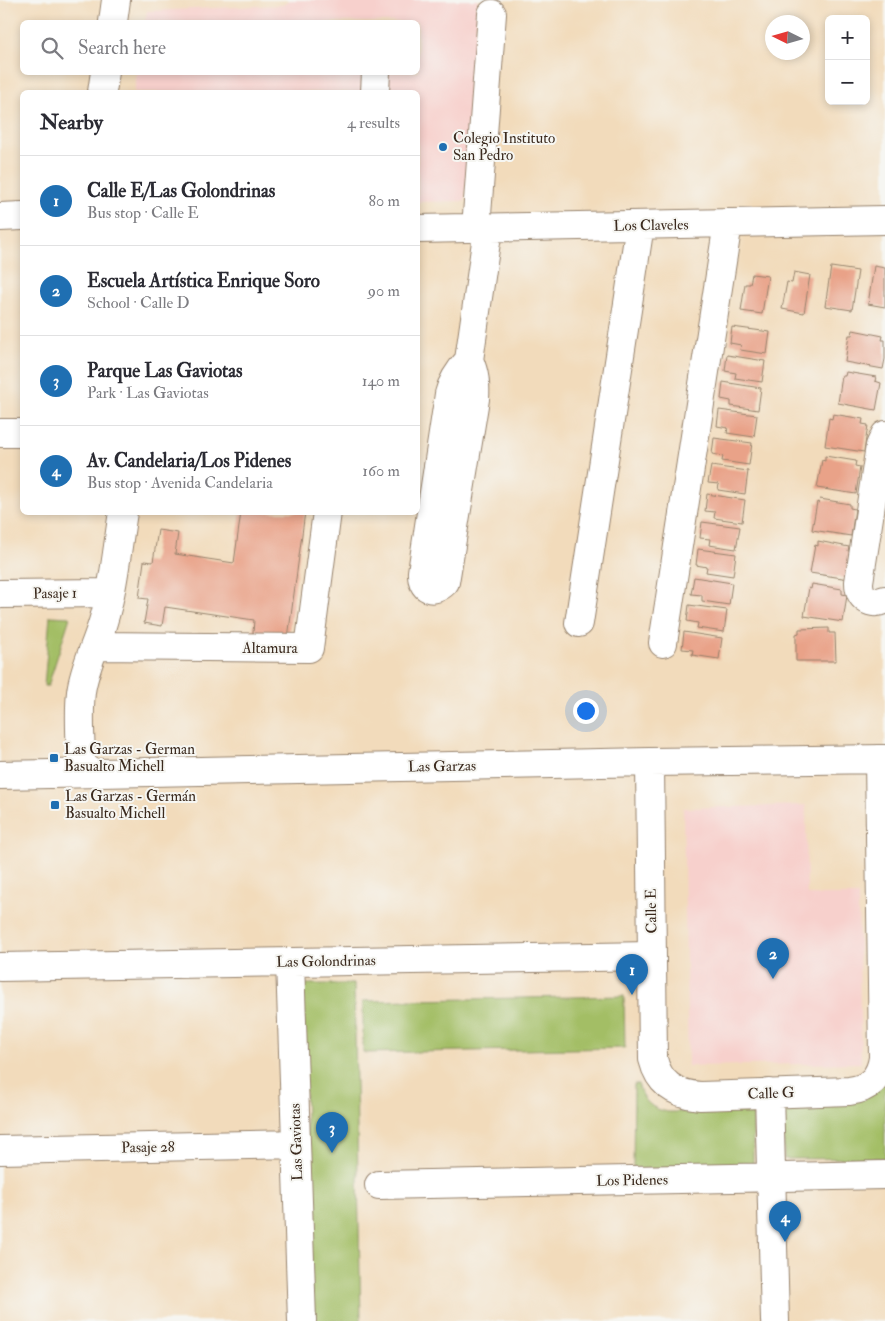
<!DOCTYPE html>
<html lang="en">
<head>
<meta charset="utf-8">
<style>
	body { margin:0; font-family:"IM FELL Double Pica",serif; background:#f2f2f3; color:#2b2b33 }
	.controls { position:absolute; right:15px; top:15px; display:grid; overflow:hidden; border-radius:8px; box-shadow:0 2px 8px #0003 }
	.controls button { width:45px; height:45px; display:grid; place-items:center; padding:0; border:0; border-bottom:1px solid #e1e1e2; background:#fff; color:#2b2b33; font:25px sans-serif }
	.compass { position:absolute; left:765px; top:15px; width:45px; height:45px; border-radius:50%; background:#fff; box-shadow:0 2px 8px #0003; rotate:275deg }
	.you { position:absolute; left:585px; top:710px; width:18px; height:18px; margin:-12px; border:4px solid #fff; border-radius:50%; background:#1a73e8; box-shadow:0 0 0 8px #1a73e833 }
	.badge { display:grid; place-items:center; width:32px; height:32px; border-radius:50%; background:#1f6fb2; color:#fff; font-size:16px; font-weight:700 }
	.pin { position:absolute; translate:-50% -41px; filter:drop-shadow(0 1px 2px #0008) }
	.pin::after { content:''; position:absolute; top:26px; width:18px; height:15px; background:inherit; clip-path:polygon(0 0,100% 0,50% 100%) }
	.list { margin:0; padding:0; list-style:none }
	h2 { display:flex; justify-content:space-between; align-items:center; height:65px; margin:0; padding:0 20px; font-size:21px }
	h2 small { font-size:16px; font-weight:400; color:#7c7c81 }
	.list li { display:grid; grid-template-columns:32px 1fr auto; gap:15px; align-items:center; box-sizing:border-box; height:90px; padding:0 20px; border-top:1px solid #e1e1e2 }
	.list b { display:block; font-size:19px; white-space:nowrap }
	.list p { margin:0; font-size:16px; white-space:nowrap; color:#7c7c81 }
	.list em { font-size:16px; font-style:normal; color:#7c7c81 }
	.icon { flex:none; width:28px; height:28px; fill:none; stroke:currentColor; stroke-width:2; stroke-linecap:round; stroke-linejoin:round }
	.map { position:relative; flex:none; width:885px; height:1321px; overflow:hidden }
	.search { position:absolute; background:#fff; box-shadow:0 2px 8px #0003; left:20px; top:20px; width:400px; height:55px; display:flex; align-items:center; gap:12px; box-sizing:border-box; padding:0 18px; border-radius:8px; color:#7c7c81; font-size:19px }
	.panel { position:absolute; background:#fff; box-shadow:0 2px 8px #0003; left:20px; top:90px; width:400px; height:425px; border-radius:8px }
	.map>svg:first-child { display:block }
	.built { fill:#f7d0cc }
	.green { fill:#a3be65; stroke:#6f7442 }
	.building { fill:#e9a288 }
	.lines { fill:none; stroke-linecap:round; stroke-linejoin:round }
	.minor-casing { stroke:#96826c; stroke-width:30 }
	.minor { stroke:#fff; stroke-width:28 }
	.poi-dot { fill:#1f6fb2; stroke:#f6f6f2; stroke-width:2 }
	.labels { text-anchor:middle; stroke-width:4; stroke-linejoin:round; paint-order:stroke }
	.poi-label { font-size:15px; fill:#3b2a1e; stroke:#f6f6f2; text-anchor:start }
	.street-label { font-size:15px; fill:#3b2a1e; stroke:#f6f6f2 }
</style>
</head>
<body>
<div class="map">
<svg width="885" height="1321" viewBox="0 0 885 1321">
	<rect width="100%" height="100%" fill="#f6f6f2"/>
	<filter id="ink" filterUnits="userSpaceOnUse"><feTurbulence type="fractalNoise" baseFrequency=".02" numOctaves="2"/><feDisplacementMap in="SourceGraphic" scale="10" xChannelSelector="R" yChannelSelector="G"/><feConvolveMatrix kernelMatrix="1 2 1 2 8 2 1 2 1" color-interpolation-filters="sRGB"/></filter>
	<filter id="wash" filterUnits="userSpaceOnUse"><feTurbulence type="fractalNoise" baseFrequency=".0096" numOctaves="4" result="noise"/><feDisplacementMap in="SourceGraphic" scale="20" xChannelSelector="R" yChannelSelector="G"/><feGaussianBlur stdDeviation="1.12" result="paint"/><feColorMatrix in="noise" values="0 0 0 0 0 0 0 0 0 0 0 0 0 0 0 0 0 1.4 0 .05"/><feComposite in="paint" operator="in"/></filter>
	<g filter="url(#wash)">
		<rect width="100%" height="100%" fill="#f2dbbb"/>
		<path class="built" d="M290,0H478L465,201L418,202V92H134L137,73L418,72V22H145L147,11L283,5Z
			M806,805L807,895H858L861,1063L688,1066L683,808Z"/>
		<path class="green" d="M50,616L70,617L48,686H44Z
			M302,984H354L361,1321H312Z
			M624,996L625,1048L363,1053V1001Z
			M885,1082V1158L784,1159L783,1103Z
			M634,1084H638C643,1101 651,1109 668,1112L753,1111V1167L633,1170Z"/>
		<g id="blocks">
			<path class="building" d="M874,266L885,268V307L868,304Z
				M831,267L858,271L852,310L825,306Z
				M794,272L810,275L804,313L782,309L787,282L792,283Z
				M752,274L768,276L762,314L741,311L745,284H750Z
				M732,327L770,332L767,354L740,350L741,345L730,343Z
				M853,330L883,336L882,340H885V359L883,369L845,362L849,335H852Z
				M727,355L765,361L762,382L735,378L736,373L725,371Z
				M846,372L876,377L875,381L881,383L876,410L838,403L842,376H845Z
				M723,382L761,388L758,410L731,406V401L721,399Z
				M719,410L757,415L754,437L727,433L728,428L717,426Z
				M833,414L863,419L862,424L868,425L864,452L825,446L829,418L832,419Z
				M714,438L752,443L749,465L722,461L723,456L712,454Z
				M825,456L856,461L855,466L860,467L856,494L817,488L822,460L825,461Z
				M711,466L748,471L745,494L718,490L719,484L708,483Z
				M707,494L745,500L742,522L714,518L715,512L705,511Z
				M820,499L850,504V508L855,509L851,536L812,530L817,502L819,503Z
				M241,512H305L288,638L253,633L254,620L165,607L162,626L144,623L148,599L139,598L144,561L153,562L158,530L178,533L175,554L234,563Z
				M702,522L740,527L736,549L709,545L710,539L700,538Z
				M818,541L849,547L848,551L854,552L849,579L810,573L815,545L818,546Z
				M698,549L736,554L733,576L706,572L707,567L696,565Z
				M694,577L732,583L729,605L702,601V595L691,594Z
				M812,584L842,589V594L847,595L843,622L804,616L809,588L811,589Z
				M689,605L727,610L724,632L697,628L698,623L687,621Z
				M829,628V633H835L836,661H796V634L799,633V629Z
				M684,632L722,638L719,659L692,655L693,650L682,649Z"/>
		</g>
	</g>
	<g filter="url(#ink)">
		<use href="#blocks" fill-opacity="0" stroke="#96826c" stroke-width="1"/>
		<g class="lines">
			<defs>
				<path id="minor" d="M113,22L116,0
					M102,92L105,72
					M375,92L376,72
					M0,217L22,216
					M476,228L492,14
					M418,229L885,220
					M469,360C475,374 476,384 475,399L445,582C433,594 421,589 422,572L449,394C452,381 460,370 469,360L488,228
					M0,433H22
					M885,435L880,446L859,582C859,598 870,606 885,600
					M0,594L110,593
					M579,623L640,225
					M663,643L728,223
					M95,646L309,648L327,512
					M650,762L653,1059C659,1084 675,1094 700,1096L849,1091C869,1089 880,1078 883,1058L879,759
					M82,773C81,747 78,719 81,692C84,668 96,646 103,622C114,587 117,549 123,512
					M0,775L650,762L885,759
					M290,962L302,1321
					M0,967L652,956
					M769,1093L775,1321
					M0,1150L296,1144
					M379,1185L885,1175"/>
			</defs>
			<use href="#minor" class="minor-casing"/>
			<use href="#minor" class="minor"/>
		</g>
	</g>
	<g class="poi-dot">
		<circle cx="443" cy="147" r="5"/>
		<rect x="49" y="753" width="10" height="10" rx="2.5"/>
		<rect x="50" y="800" width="10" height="10" rx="2.5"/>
	</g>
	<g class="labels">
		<g class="poi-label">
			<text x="453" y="143">Colegio Instituto<tspan x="453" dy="17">San Pedro</tspan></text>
			<text x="64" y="754">Las Garzas - German<tspan x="64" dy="17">Basualto Michell</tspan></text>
			<text x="65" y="801">Las Garzas - Germán<tspan x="65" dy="17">Basualto Michell</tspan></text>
		</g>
		<g class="street-label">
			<text transform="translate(651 225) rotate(-1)" y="5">Los Claveles</text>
			<text transform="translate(55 593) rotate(-1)" y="5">Pasaje 1</text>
			<text x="270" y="653">Altamura</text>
			<text transform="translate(442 766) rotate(-1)" y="5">Las Garzas</text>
			<text transform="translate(651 911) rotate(-91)" y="5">Calle E</text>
			<text transform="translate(326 961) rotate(-1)" y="5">Las Golondrinas</text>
			<text transform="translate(771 1093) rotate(-2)" y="5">Calle G</text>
			<text transform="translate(296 1142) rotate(-92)" y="5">Las Gaviotas</text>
			<text transform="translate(148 1147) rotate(-1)" y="5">Pasaje 28</text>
			<text transform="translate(632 1180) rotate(-1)" y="5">Los Pidenes</text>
		</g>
	</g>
</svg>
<div class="controls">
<button>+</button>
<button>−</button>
</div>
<svg class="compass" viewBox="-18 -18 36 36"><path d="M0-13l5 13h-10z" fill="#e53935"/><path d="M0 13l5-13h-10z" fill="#7c7c81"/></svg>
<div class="you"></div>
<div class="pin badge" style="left:632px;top:995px">1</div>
<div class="pin badge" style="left:773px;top:979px">2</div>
<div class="pin badge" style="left:332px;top:1153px">3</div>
<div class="pin badge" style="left:785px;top:1242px">4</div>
<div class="search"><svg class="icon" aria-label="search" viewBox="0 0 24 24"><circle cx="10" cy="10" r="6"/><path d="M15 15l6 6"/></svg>Search here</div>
<section class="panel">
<h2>Nearby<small>4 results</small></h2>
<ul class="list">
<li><span class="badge">1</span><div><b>Calle E/Las Golondrinas</b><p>Bus stop · Calle E</p></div><em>80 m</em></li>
<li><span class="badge">2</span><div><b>Escuela Artística Enrique Soro</b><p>School · Calle D</p></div><em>90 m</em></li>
<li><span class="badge">3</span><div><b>Parque Las Gaviotas</b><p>Park · Las Gaviotas</p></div><em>140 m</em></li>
<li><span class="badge">4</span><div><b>Av. Candelaria/Los Pidenes</b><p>Bus stop · Avenida Candelaria</p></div><em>160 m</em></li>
</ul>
</section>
</div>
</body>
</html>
